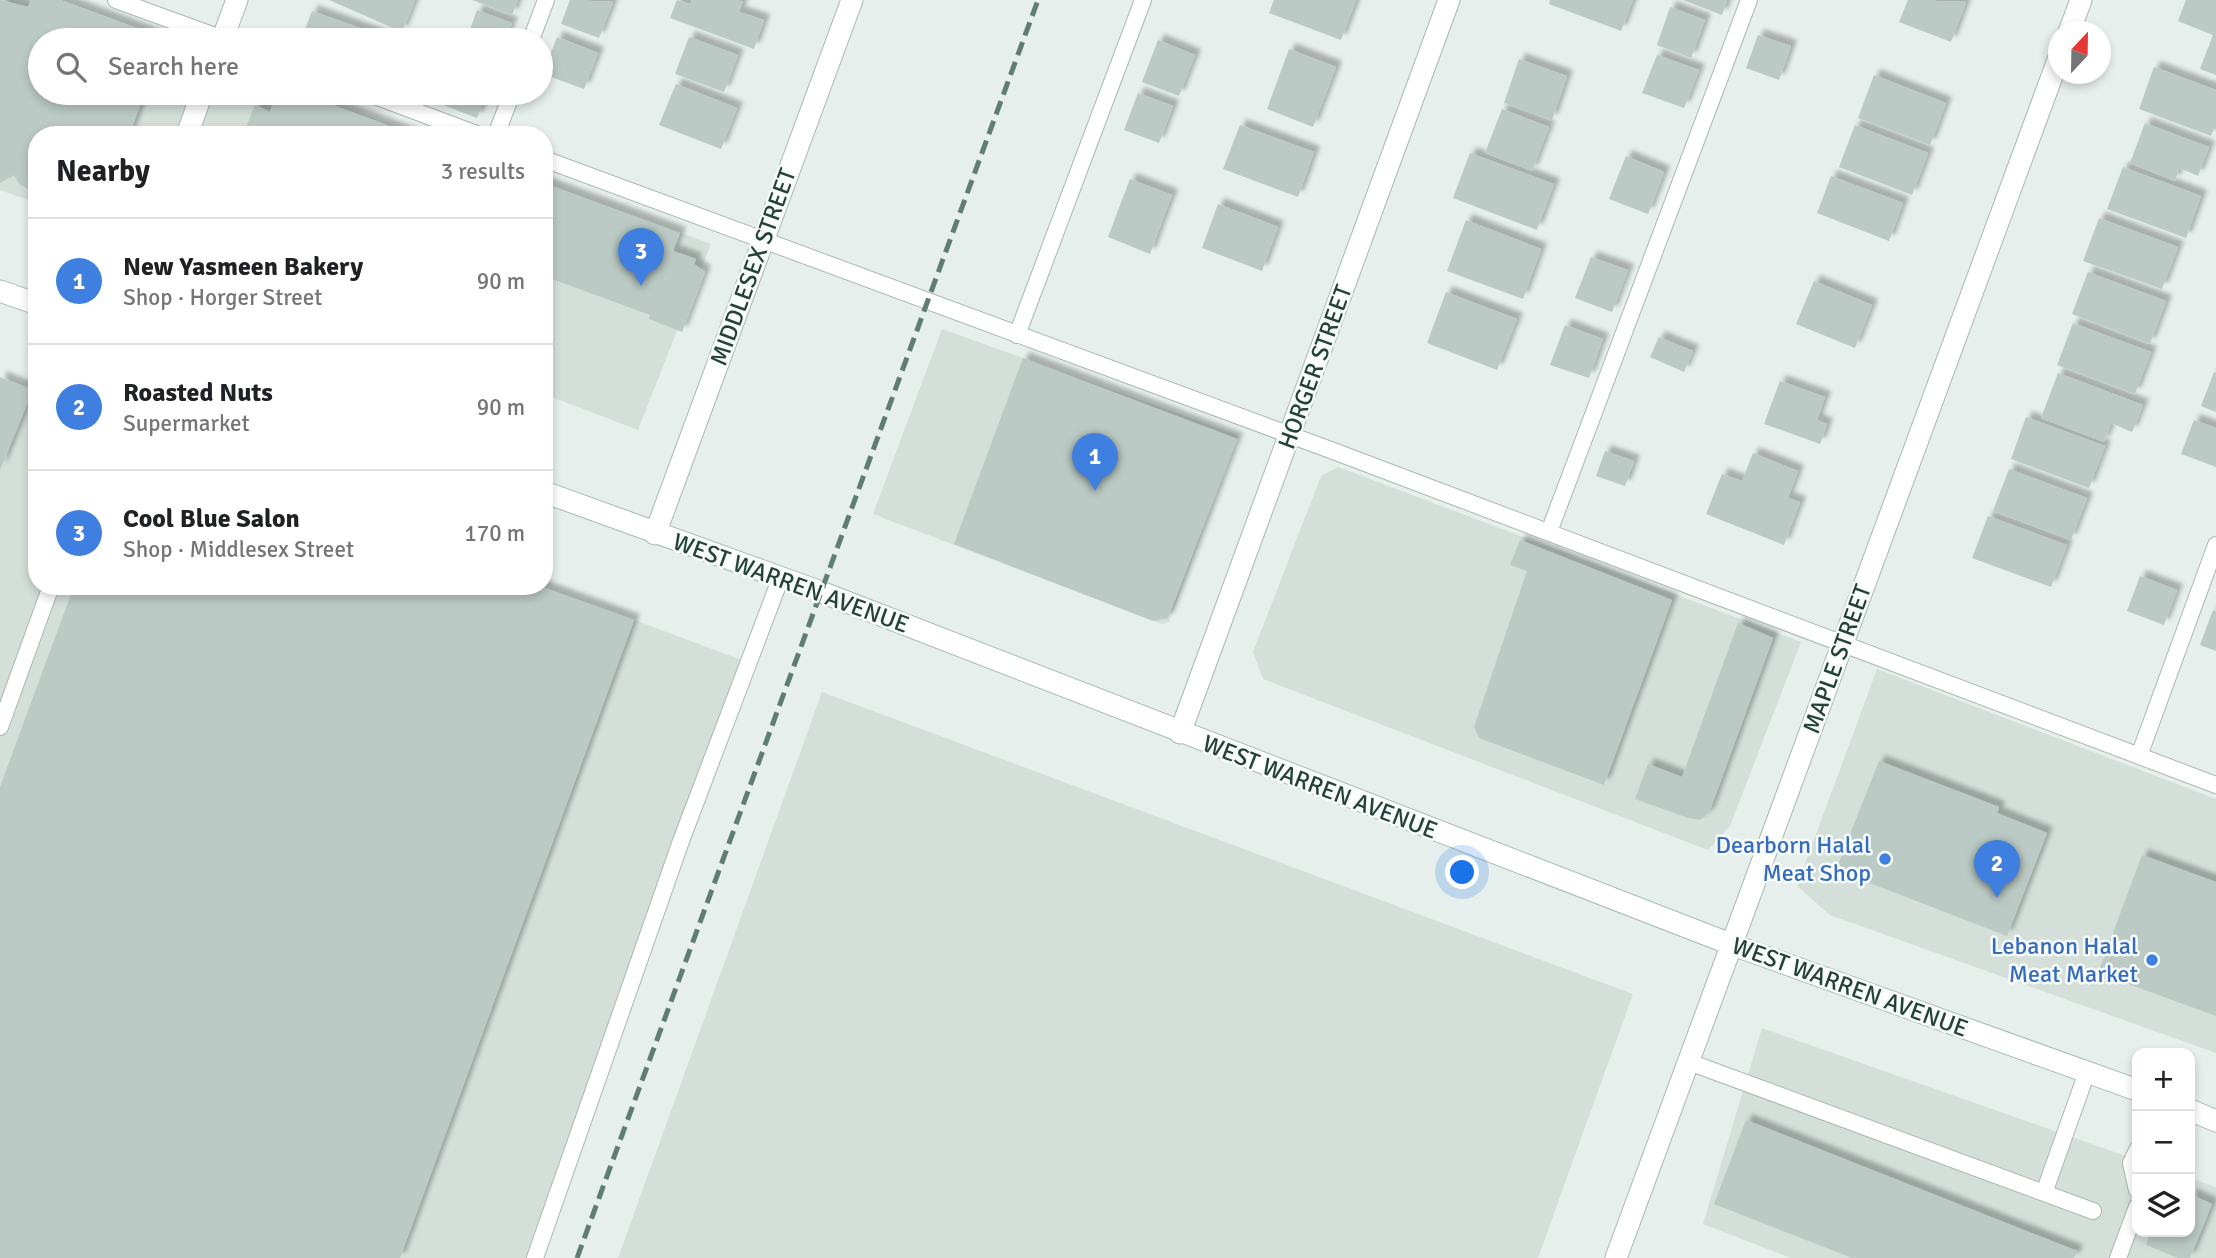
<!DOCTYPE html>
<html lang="en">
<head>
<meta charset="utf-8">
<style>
	body { margin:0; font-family:Signika,sans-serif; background:#f6f6f6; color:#202124 }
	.controls { position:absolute; right:21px; bottom:21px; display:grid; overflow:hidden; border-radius:14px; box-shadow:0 4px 10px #0003 }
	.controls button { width:63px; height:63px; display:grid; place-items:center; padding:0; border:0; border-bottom:2px solid #e0e0e0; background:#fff; color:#202124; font:35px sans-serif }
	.compass { position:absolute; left:2048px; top:21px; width:63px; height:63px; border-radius:50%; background:#fff; box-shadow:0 4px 10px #0003; rotate:22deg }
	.you { position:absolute; left:1463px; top:873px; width:24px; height:24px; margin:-18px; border:5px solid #fff; border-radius:50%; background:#1a73e8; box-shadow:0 0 0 10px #1a73e833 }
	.badge { display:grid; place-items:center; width:46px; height:46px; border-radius:50%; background:#db2777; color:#fff; font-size:23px; font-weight:700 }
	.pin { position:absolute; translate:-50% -58px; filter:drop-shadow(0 2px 4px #0008) }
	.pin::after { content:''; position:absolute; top:37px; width:24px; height:21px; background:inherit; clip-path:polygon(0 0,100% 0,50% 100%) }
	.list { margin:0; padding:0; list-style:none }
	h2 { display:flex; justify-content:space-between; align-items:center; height:91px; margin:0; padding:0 28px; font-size:30px }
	h2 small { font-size:23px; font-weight:400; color:#757577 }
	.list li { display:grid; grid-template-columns:46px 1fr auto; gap:21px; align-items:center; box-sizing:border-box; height:126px; padding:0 28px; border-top:2px solid #e0e0e0 }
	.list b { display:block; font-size:26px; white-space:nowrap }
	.list p { margin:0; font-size:23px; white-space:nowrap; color:#757577 }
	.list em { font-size:23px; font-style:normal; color:#757577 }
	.icon { flex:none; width:38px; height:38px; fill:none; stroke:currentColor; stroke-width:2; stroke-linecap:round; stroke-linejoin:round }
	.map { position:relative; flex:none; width:2216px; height:1258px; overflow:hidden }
	.search { position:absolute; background:#fff; box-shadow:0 4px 10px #0003; left:28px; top:28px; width:525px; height:77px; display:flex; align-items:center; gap:18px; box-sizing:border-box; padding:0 24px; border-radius:38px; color:#757577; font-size:26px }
	.panel { position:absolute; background:#fff; box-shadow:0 4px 10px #0003; left:28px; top:126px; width:525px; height:469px; border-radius:28px }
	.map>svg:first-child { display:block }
	.built { fill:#d4dfda }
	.building { fill:#bbcac4; filter:url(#shadow) }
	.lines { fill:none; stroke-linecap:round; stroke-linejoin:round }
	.lane-casing { stroke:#a8b8b2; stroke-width:18 }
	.street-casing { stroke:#a8b8b2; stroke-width:23 }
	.secondary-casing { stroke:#a4bbb3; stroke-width:23 }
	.lane { stroke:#fff; stroke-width:16 }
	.street { stroke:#fff; stroke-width:21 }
	.secondary { stroke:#fff; stroke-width:21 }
	.rail { stroke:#5f7d75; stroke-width:5; stroke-dasharray:14 7; stroke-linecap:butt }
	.shop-dot { fill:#3f7fe0; stroke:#f7fbf9; stroke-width:2.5 }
	.labels { text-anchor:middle; stroke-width:5; stroke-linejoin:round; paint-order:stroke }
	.street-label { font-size:24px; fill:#24423a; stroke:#f7fbf9 }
	.shop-label { font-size:24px; fill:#366cbe; stroke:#f7fbf9; text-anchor:end }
</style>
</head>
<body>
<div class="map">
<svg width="2216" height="1258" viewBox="0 0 2216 1258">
	<defs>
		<filter id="shadow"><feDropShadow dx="6" dy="-6" stdDeviation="2" flood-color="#0004"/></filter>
	</defs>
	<rect width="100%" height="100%" fill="#e6efeb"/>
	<path class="built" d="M0,0H55L163,40H40V93H305L418,135H37V203L0,190Z
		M544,182L711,244L638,430L544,394Z
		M942,329L1238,435L1169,622L1162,624L873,514Z
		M0,385L37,399V586H543L755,665L534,1258H0Z
		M1338,467L1801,642L1730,826L1708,850L1263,679L1253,652L1321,476Z
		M1877,669L2216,799V1053L1830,915L1797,886Z
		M822,692L1633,994L1538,1258H618Z
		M1762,1028L2137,1160V1232H2190V1178L2216,1187V1258H1791L1703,1224Z"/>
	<path class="building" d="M0,0L28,7L31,0H60L169,40H40V93H145L129,135H37V194L19,184L14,175L0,183Z
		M329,0H415L402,32Z
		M472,0H518L512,15Z
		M570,0L613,2L599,38L561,24Z
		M677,0L690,4L692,0L743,1L739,12L764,20L754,49L670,18Z
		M1274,0H1356L1341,40L1269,13Z
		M1550,0H1633L1621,31L1549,4Z
		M1683,0H1727L1722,15Z
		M1908,0L1966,2L1951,42L1899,22Z
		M2186,0H2216V75L2200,69L2213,35L2178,21Z
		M1670,7L1705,20L1691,58L1657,45Z
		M477,10L512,23L505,40H482L468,35Z
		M312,11L385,37L384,40H301Z
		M1758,35L1791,46L1779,80L1746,68Z
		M557,37L598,53L584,89L543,74Z
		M689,37L738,55L724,92L675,74Z
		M1158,40L1195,55L1179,96L1142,82Z
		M1289,49L1336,67L1313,127L1267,109Z
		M1657,55L1699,70L1684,108L1642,93Z
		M1519,59L1567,76L1552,120L1504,103Z
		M2154,67L2216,90V123L2211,136L2139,109Z
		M1874,75L1946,103L1930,145L1858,118Z
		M676,84L737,108L721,149L659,125Z
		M277,93H301L414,135H243L255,105L270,112Z
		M447,93H487L477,118L443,105Z
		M1138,93L1173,106L1159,143L1124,130Z
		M1502,109L1549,127L1532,171L1485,153Z
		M2145,123L2209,147L2198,176L2179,168L2175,181L2130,163Z
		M1240,125L1314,152L1298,197L1223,169Z
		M1855,125L1928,153L1912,195L1839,167Z
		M1470,153L1554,184L1537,230L1453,198Z
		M1626,156L1664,172L1648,214L1609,199Z
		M2123,167L2201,196L2186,238L2107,209Z
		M1831,176L1903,203L1889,241L1817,213Z
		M1130,179L1172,195L1150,254L1108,237Z
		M544,183L680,233L673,251L696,259L694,264L705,272L682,332L649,319L650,315L544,276Z
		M1218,204L1278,227L1262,271L1202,248Z
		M2099,218L2178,247L2162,289L2083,261Z
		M1466,220L1541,249L1523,299L1447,271Z
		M1591,257L1628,270L1612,312L1575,298Z
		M2088,272L2166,301L2150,344L2072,314Z
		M1814,281L1872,305L1855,348L1796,324Z
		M1446,292L1517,319L1497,370L1427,343Z
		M2073,323L2151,352L2135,394L2057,365Z
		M1565,325L1603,339L1589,378L1550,365Z
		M1659,337L1693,351L1684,372L1650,357Z
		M1023,358L1237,439L1168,618L1153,621L954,544Z
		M2214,372L2216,373V412L2201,406Z
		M2058,373L2143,405L2132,432L2111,423L2104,442L2041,418Z
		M0,377L33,390L0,470Z
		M1780,381L1825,397L1817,420L1827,424L1820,444L1764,424Z
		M2026,417L2105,446L2089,488L2011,459Z
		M2194,420L2216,428V467L2181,454Z
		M1605,451L1634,461L1625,486L1596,476Z
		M1753,453L1798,471L1788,498L1800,502L1784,545L1706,514L1722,474L1742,481Z
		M2009,469L2087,498L2071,540L1993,511Z
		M1988,516L2067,545L2051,587L1972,558Z
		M1520,540L1672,600L1604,785L1479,738L1474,727L1527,571L1510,565Z
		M2140,576L2177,590L2164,625L2127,611Z
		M74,586H540L634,620L400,1258H0V787Z
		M2213,610L2216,612V651L2200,645Z
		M1738,623L1773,638L1709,813L1700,820L1688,818L1635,799L1648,764L1682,777Z
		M1879,761L1999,807L1997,813L2047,833L2007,936L1836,870Z
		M2142,855L2216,882V1016L2098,973Z
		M1746,1120L2077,1251L2074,1258H1852L1714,1204Z
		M2190,1194L2212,1204L2190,1258H2178L2146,1245L2151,1232H2190Z"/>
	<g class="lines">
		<defs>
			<path id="lane" d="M116,0L226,40
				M531,40L546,0
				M367,93L479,135
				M496,135L512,93
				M544,159L1336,452L2216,785
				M1017,335L1143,0
				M1549,532L1749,0
				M0,727L51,586
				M2139,756L2216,545
				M1689,1062L2093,1211
				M2137,1150L2131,1163L2137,1190
				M2044,1193L2087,1072
				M535,1258L681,841L781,577
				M2118,1258L2137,1207"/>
			<path id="street" d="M2069,32L2081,0
				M222,40L237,0
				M187,135L202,93
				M655,534L852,0
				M1180,733L1449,0
				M1616,1258L2058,60"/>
			<path id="secondary" d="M0,291L37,304
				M544,492L821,592L1733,945L2137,1090
				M2190,1110L2216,1121"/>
		</defs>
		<use href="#lane" class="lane-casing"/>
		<use href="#street" class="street-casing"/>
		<use href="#secondary" class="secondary-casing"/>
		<use href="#lane" class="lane"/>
		<use href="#street" class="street"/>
		<use href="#secondary" class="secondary"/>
		<path class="rail" d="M577,1258L1038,0"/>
	</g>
	<g class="shop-dot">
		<circle cx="1885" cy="859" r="7"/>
		<circle cx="2152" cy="960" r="7"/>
	</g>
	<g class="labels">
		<g class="street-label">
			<text transform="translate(753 267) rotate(-70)" y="8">MIDDLESEX STREET</text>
			<text transform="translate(1315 367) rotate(-70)" y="8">HORGER STREET</text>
			<text transform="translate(791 583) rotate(20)" y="8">WEST WARREN AVENUE</text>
			<text transform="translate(1837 659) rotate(-70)" y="8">MAPLE STREET</text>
			<text transform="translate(1320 787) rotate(21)" y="8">WEST WARREN AVENUE</text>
			<text transform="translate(1850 987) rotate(20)" y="8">WEST WARREN AVENUE</text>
		</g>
		<g class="shop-label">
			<text x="1871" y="853">Dearborn Halal<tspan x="1871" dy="28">Meat Shop</tspan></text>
			<text x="2138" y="954">Lebanon Halal<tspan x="2138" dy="28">Meat Market</tspan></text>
		</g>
	</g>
</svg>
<div class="controls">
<button>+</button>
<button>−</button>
<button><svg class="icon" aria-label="layers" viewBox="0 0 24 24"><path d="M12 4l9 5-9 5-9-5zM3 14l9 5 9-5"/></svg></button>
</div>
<svg class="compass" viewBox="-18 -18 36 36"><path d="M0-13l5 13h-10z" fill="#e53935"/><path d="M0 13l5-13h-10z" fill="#757577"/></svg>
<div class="you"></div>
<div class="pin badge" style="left:1095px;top:491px;background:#3f7fe0">1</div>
<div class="pin badge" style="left:1997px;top:898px;background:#3f7fe0">2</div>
<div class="pin badge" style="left:641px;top:286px;background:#3f7fe0">3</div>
<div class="search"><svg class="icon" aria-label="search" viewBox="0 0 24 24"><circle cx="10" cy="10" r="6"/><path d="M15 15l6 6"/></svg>Search here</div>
<section class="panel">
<h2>Nearby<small>3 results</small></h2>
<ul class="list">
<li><span class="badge" style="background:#3f7fe0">1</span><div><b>New Yasmeen Bakery</b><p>Shop · Horger Street</p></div><em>90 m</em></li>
<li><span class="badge" style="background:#3f7fe0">2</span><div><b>Roasted Nuts</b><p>Supermarket</p></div><em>90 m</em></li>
<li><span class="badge" style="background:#3f7fe0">3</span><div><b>Cool Blue Salon</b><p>Shop · Middlesex Street</p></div><em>170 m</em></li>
</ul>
</section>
</div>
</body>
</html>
